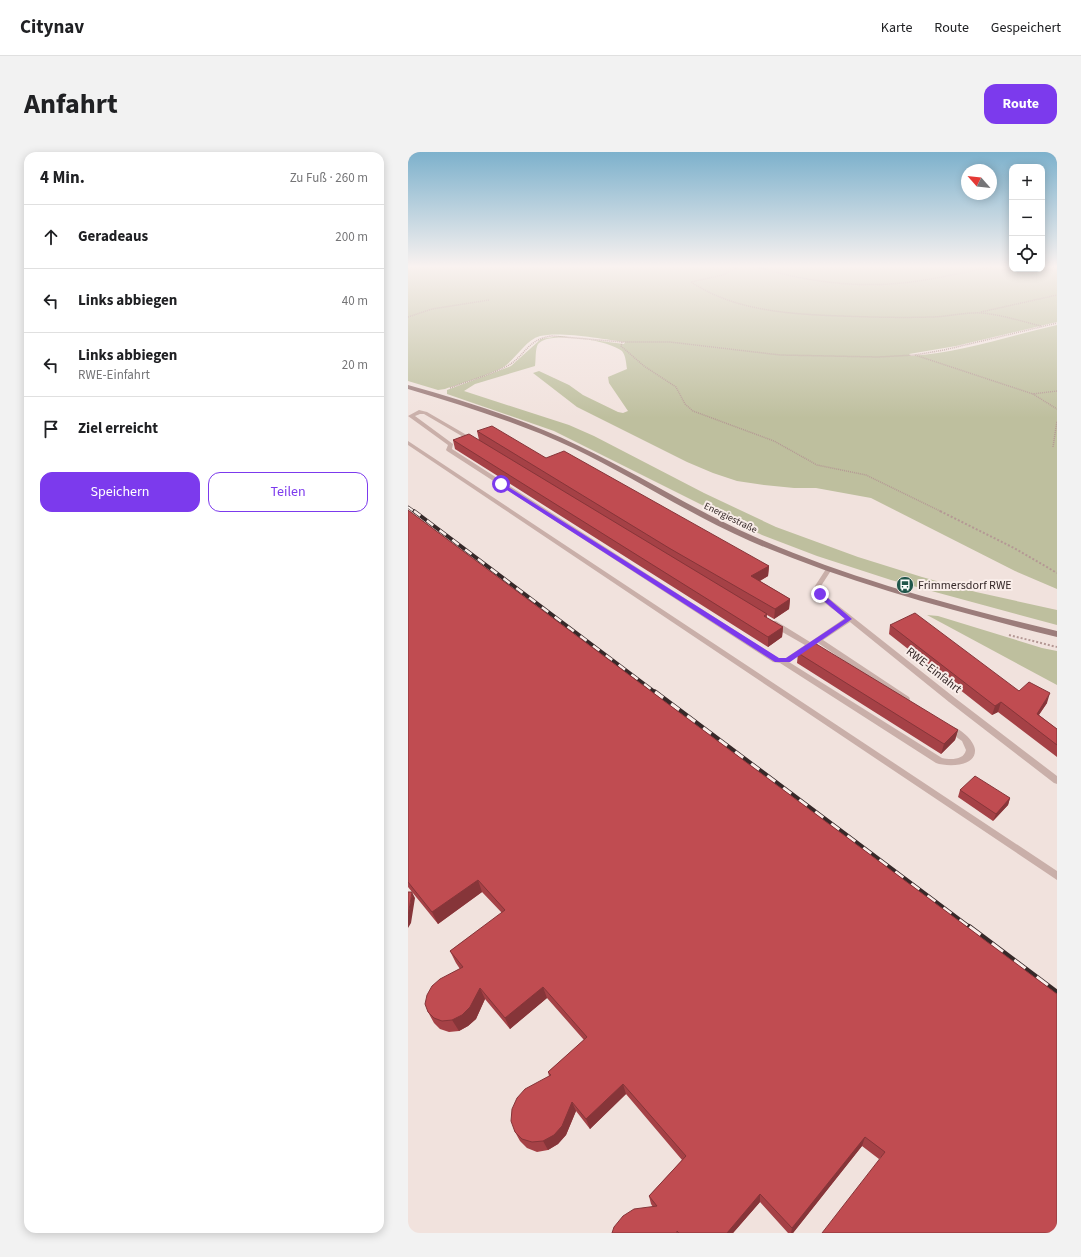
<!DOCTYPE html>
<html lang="de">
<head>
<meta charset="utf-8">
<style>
	body { margin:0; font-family:"Source Sans 3",sans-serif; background:#f2f2f2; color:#202124 }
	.controls { position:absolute; right:12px; top:12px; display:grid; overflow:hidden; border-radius:8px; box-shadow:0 2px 10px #0003 }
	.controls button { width:36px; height:36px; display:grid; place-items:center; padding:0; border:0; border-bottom:1px solid #e0e0e0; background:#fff; color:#202124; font:20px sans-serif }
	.compass { position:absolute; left:553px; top:12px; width:36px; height:36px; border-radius:50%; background:#fff; box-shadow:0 2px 10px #0003; rotate:297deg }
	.stop { position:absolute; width:12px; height:12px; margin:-9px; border:3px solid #7c3aed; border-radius:50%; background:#fff }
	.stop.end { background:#7c3aed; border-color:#fff; box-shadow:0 1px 4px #0008 }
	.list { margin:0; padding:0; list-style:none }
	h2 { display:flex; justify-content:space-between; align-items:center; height:52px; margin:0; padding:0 16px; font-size:17px }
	h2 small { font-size:13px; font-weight:400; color:#757577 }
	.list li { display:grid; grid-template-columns:26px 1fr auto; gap:12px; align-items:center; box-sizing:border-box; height:64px; padding:0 16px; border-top:1px solid #e0e0e0 }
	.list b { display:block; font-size:15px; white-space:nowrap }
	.list p { margin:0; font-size:13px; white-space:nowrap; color:#757577 }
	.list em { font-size:13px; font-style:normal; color:#757577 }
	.actions { display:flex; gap:8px; padding:12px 16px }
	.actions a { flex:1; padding:9px 0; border:1px solid #7c3aed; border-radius:12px; text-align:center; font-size:14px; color:#7c3aed }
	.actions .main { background:#7c3aed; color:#fff }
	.icon { flex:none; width:22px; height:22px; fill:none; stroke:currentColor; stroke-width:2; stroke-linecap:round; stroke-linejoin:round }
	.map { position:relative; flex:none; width:649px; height:1081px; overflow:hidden; border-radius:12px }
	header { display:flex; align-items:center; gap:24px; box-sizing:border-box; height:56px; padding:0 20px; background:#fff; border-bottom:1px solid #e0e0e0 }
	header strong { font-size:19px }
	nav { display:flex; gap:22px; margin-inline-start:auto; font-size:14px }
	.intro { display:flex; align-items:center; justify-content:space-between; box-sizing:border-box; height:96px; padding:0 24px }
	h1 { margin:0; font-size:28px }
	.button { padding:10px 18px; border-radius:12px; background:#7c3aed; color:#fff; font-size:14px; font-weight:700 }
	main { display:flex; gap:24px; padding:0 24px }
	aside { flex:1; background:#fff; border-radius:12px; box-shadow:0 2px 10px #0003 }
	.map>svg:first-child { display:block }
	.green { fill:#bebf9e }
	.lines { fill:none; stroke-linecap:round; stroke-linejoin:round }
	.path-far1 { stroke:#b49894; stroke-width:1.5; stroke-dasharray:1 1; stroke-linecap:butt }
	.path { stroke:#b49894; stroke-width:2; stroke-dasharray:2 2; stroke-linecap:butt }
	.service { fill:#c9afa9; fill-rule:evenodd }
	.secondary { fill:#9c7d7b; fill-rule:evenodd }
	.rail-far3-casing { stroke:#362929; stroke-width:3 }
	.rail-far2-casing { stroke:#362929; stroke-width:4 }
	.rail-far1-casing { stroke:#362929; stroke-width:5 }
	.rail-casing { stroke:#362929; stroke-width:6 }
	.rail-far3 { stroke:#f9ede9; stroke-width:2; stroke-dasharray:6; stroke-linecap:butt }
	.rail-far2 { stroke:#f9ede9; stroke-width:2.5; stroke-dasharray:8; stroke-linecap:butt }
	.rail-far1 { stroke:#f9ede9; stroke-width:3.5; stroke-dasharray:10; stroke-linecap:butt }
	.rail { stroke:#f9ede9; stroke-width:4.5; stroke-dasharray:14; stroke-linecap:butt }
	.wall { fill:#a54146 }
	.shaded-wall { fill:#863539 }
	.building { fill:#c04c51; stroke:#863539 }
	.route { fill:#7c3aed }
	.labels { text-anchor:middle; stroke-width:4; stroke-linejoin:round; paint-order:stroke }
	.far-street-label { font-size:10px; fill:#362929; stroke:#f9ede9 }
	.poi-label { font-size:12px; fill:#362929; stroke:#f9ede9; text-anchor:start }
	.street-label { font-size:12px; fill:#362929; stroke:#f9ede9 }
</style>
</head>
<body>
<header>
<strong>Citynav</strong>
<nav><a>Karte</a><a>Route</a><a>Gespeichert</a></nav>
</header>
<div class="intro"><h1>Anfahrt</h1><a class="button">Route</a></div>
<main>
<aside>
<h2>4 Min.<small>Zu Fuß · 260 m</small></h2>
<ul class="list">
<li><svg class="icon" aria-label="ahead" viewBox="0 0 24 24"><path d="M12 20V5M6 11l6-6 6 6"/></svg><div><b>Geradeaus</b></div><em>200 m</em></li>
<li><svg class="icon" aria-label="left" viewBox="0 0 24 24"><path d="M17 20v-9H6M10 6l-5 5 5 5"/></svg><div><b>Links abbiegen</b></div><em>40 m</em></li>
<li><svg class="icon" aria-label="left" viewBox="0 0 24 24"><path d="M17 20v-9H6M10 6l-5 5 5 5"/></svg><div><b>Links abbiegen</b><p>RWE-Einfahrt</p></div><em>20 m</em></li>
<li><svg class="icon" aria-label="arrive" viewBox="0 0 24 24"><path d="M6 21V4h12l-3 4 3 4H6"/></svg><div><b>Ziel erreicht</b></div></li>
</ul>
<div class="actions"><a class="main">Speichern</a><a>Teilen</a></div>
</aside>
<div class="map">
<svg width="649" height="1081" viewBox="0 0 649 1081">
	<rect width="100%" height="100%" fill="#f1e2dd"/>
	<path class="green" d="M0,115H604V117H634V115H649V170L548,194L501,202L503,204C552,201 601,184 649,173V437L607,419L463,346L408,336H386L356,333L329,329L305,321L279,310L169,255L125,221L131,219L161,233L175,243L210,260L215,261L220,259L201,231L200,225L219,217C218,211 218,204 214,199C201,188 141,178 130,192C127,197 128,208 127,214L67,232L56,239L161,273L186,284L296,341L368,375L450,405L514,425L568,440L649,458V473L483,428L409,404L354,383L146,279L39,242V238L103,214L133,187L152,184L216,192L217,190C196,187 151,179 132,184C118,188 109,205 97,214C83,223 54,231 37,237L30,238L0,229Z
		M519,463L530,464L634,496L649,499V533Z"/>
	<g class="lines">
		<path class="path-far1" d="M330,115L315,123L283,130C327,159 381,162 432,164C462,165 492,166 522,165C539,165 557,160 574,161C594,163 613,169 633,174
			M349,115C396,129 445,136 494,131C525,128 555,120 585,115
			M573,160L649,143
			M0,165L24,157L81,148
			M214,190L213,194L236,214L268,235L277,252L285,259L366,289L409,313L458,323L534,360
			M507,203L625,242
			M42,236C60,229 79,224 97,215C117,206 118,187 144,184L214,190H262L372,203L470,205L507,203L536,198L649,171
			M649,239L625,242L649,257
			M645,295L649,269"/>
		<path class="path" d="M532,359L606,396L649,421
			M601,483L649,495"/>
		<path class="service" d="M11,258L19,260L69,289L64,290L16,262H12L7,264L45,292L44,297L370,506H378L397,493L362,473L361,471L362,469H368L402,490L437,466C426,457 409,449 407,434L418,417L419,416H423L424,417L413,434L414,439L418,444L547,546L649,624V632L646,631L541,550L442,470L415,488L501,545L502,547L501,549H495L410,491L381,510L534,606C543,608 556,608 558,598L554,589L538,578L537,576L538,574C547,571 567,588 567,598C568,615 539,615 528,611L372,511L365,510L39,299L38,298L40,293L0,264Z
			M0,289L649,719V728L0,293Z"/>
		<path class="secondary" d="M0,233C58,249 117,268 171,294C230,322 286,358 345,384C442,427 546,454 649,479V485C545,459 440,431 342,389C281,362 225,325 165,296C112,271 56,254 0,237Z"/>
		<defs>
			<path id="rail-far3" d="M0,355L7,360"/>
			<path id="rail-far2" d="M6,359L248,541"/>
			<path id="rail-far1" d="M247,540L562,776"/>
			<path id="rail" d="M561,775L649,841"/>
		</defs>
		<use href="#rail-far3" class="rail-far3-casing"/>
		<use href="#rail-far2" class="rail-far2-casing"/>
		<use href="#rail-far1" class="rail-far1-casing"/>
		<use href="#rail" class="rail-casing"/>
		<use href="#rail-far3" class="rail-far3"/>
		<use href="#rail-far2" class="rail-far2"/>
		<use href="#rail-far1" class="rail-far1"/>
		<use href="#rail" class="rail"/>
	</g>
	<path class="wall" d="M69,279L138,306L361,414L360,424L352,429L382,447L381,457L366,467L359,463V466L375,475L374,485L360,495L47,297L45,288H71Z
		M0,358L649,842L471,1007L454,994L385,1081H380L352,1050L325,1081H204L245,1055L243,1052L241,1044L274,1008L218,942L182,977L168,959L158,983L150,992L140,998L129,1000L119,996L112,989L107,980L141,924L140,920L176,888L139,846L102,877L77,847L68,867L60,874L51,879L41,880L32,877L26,871L20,860L52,817L48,811L42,799L94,761L74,740L30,772L0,735Z
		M482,473L611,539L639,551L631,563L649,577V605L590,560L584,563L481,482Z
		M390,501L550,578L547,588L533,602L389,511Z
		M552,638L602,646L600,653L585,669L550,645Z"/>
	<path class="shaded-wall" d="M361,414L360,424L343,434V424Z
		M382,447L381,457L366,467L367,457Z
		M375,475L374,485L360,495V485Z
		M642,541L639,551L625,571L629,562Z
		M593,550L590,560L584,563L587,554Z
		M550,578L547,588L533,602L536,592Z
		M602,646L600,653L585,669L588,662Z
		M70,728L74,740L30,772L24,760Z
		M4,740L7,746L3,771L0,776V764Z
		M135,835L139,846L102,877L97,866Z
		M72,836L77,847L68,867L60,874L51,879L44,868Z
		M215,932L218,942L182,977L178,967Z
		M164,950L168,959L158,983L150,992L140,998L135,989Z
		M457,985L454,994L385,1081H383L384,1076Z
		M352,1042V1050L325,1081H319Z"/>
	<path class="building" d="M84,274L138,306L156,299L361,414L343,424L382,447L367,457L261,396L69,279Z
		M61,282L359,462L356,464L375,475L360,485L45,288Z
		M0,358L649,842V1081H414L477,1000L457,985L384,1076L352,1042L319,1081H271L269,1079V1081H204L206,1075L215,1064L226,1057L249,1054L241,1044L278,1004L215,932L178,967L164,950L154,974L146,983L135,989L124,990L114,987L107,980L103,969L104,957L109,946L117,937L143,923L140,920L179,885L135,835L97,866L72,836L62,855L54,863L44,868L34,869L26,866L20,860L17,852L19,843L24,834L32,827L55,815L42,799L97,758L70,728L24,760L0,730Z
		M507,461L611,539L621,530L642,541L629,562L649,577V593L593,550L587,554L482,473Z
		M405,490L550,578L536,592L390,501Z
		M567,624L602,646L588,662L552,638Z
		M0,740H4L0,764Z"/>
	<linearGradient id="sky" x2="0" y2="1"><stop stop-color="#7db1cc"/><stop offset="0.43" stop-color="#f9f2f0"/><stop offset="1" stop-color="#f9f2f0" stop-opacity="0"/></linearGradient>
	<rect width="649" height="266" fill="url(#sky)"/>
	<path class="route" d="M91,331H94L371,506H378L437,467L410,444V441H414L444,467L382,510H367L91,333Z"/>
	<defs>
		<symbol id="bus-disc" viewBox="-11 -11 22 22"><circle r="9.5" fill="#20564a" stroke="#f9ede9"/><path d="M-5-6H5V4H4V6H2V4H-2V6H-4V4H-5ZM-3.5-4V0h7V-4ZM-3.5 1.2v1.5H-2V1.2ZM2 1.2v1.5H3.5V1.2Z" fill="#fff"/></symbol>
	</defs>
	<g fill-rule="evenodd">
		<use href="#bus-disc" x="487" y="423" width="20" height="20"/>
	</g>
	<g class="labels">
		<g class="far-street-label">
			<text transform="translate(323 365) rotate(26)" y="4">Energiestraße</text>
		</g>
		<g class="poi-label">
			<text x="510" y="437">Frimmersdorf RWE</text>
		</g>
		<g class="street-label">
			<text transform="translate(526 518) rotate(38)" y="4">RWE-Einfahrt</text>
		</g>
	</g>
</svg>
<div class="controls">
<button>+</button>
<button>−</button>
<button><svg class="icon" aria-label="locate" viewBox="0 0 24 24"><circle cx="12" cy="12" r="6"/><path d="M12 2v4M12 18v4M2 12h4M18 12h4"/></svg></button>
</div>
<svg class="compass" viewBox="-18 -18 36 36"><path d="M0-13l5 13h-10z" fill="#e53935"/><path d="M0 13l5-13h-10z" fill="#757577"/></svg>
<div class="stop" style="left:93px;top:332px"></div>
<div class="stop end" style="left:412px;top:442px"></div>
</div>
</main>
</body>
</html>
